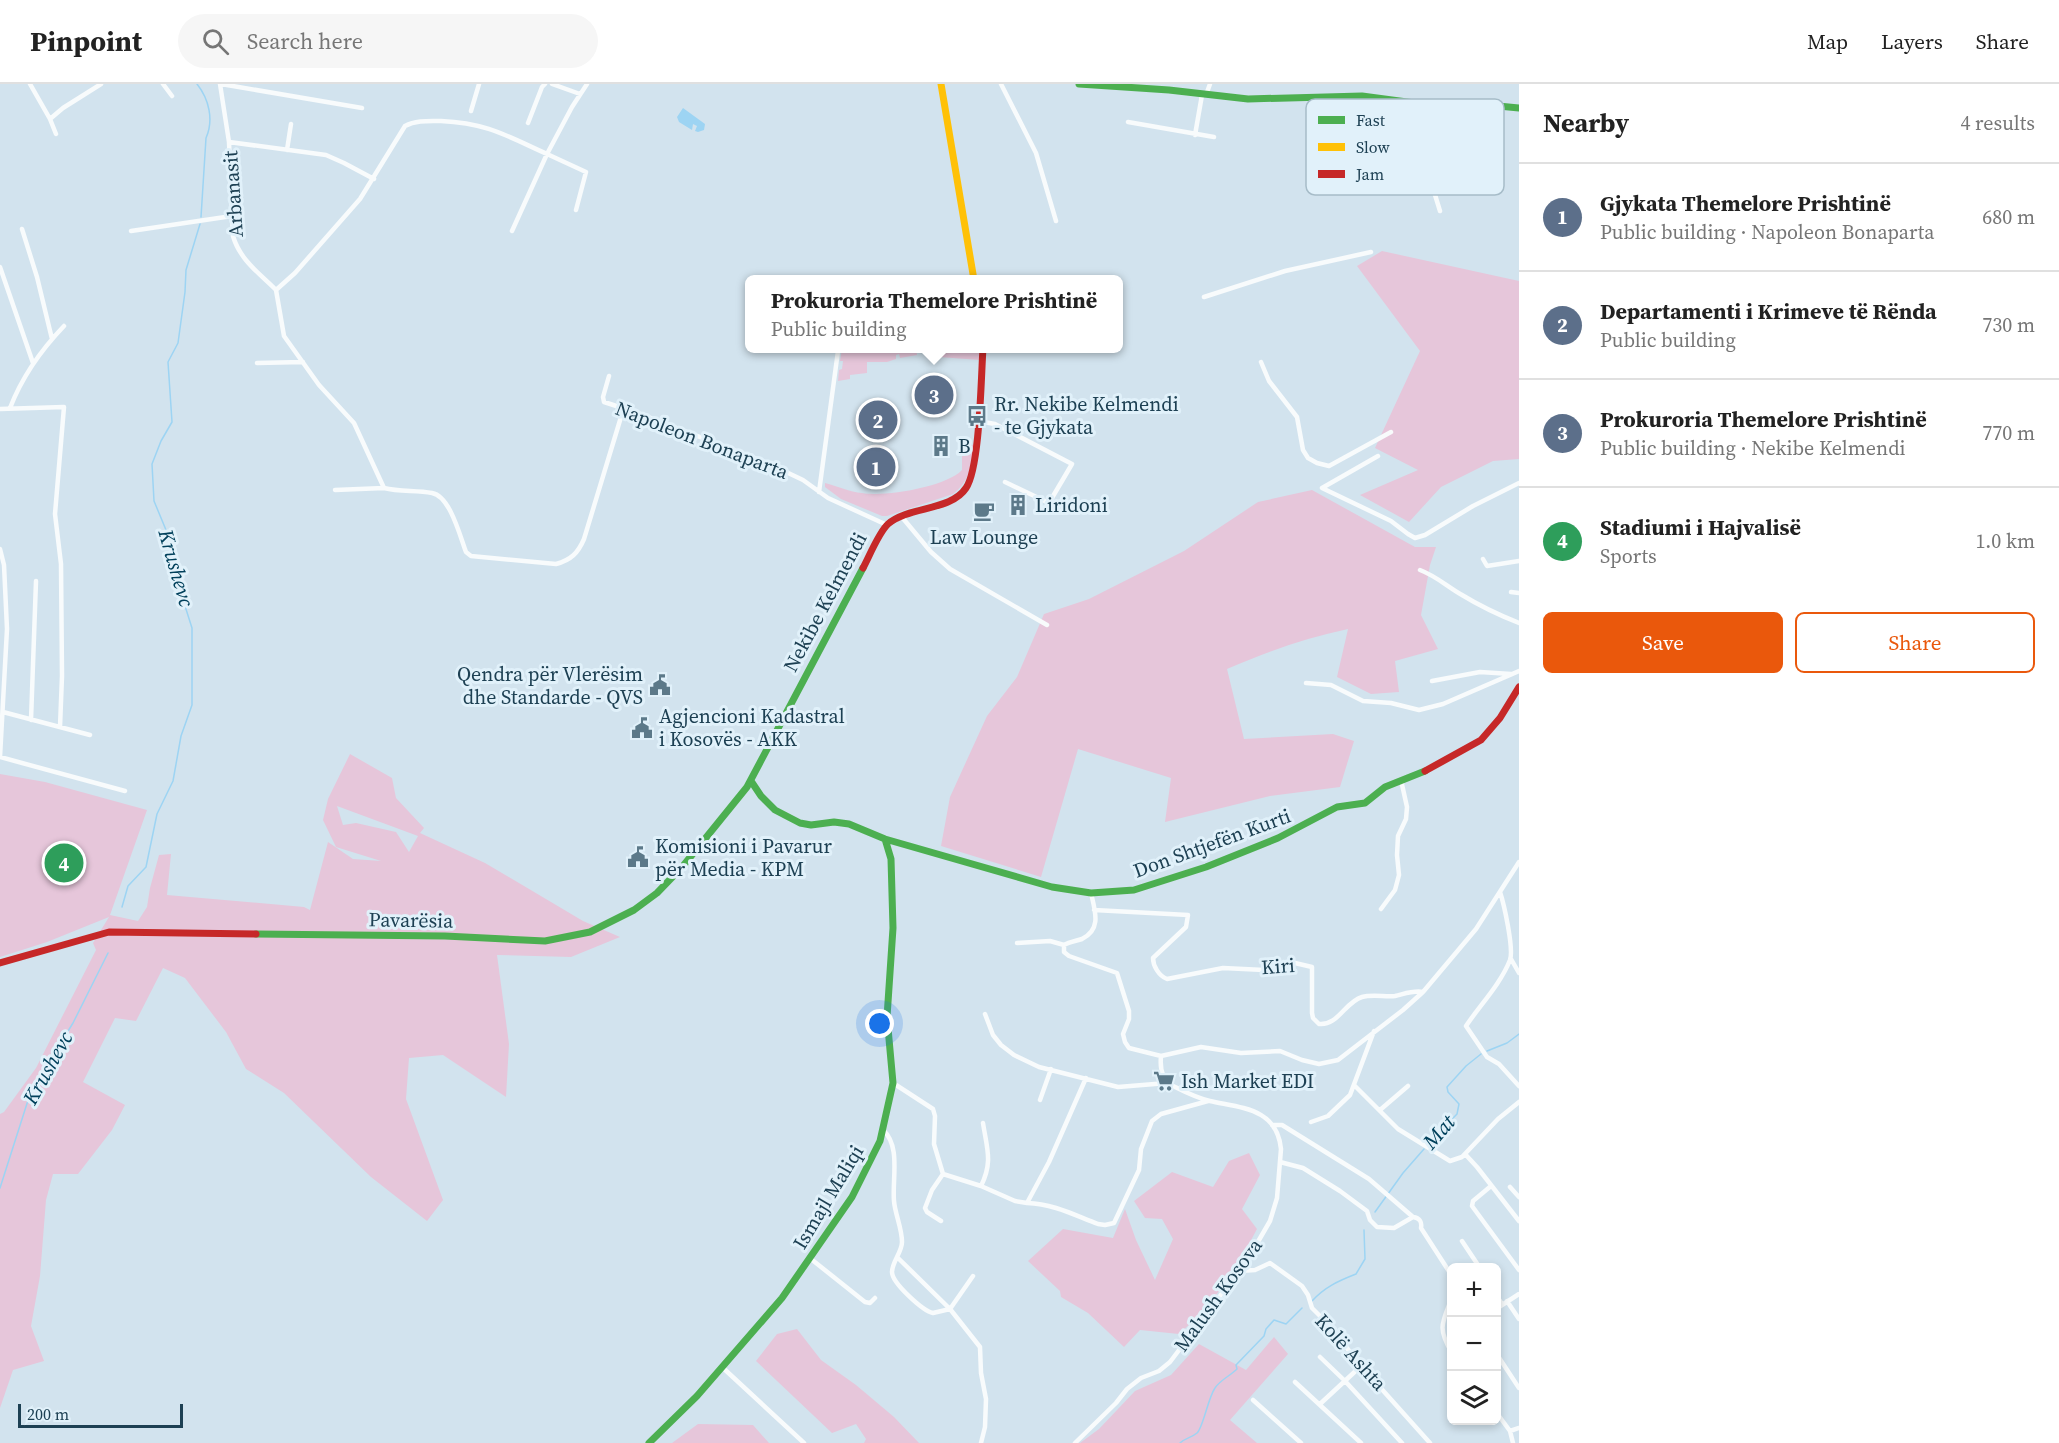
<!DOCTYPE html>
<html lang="en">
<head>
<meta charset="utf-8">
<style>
	body { margin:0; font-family:"Source Serif 4",serif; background:#f6f6f6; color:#222 }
	.controls { position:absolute; right:18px; bottom:18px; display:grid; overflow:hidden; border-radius:9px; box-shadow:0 3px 9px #0003 }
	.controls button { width:54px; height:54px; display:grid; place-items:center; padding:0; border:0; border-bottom:2px solid #e0e0e0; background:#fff; color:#222; font:30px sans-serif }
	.scale { position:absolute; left:18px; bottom:15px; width:165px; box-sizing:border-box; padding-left:6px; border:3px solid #1d4053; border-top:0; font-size:16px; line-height:21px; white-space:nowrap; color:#1d4053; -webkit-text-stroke:4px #e1f1fa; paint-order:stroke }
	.you { position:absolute; left:880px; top:940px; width:21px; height:21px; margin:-15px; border:4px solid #fff; border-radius:50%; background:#1a73e8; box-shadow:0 0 0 9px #1a73e833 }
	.badge { display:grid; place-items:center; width:39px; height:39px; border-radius:50%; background:#ea580c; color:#fff; font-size:20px; font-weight:700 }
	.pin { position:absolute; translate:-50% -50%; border:3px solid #fff; box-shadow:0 2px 6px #0006 }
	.popup { position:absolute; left:745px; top:191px; width:378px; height:78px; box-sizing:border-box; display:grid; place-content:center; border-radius:9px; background:#fff; filter:drop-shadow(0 2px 4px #0005); font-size:20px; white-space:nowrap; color:#767676 }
	.popup b { font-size:22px; color:#222 }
	.popup::after { content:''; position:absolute; left:50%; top:100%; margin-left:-12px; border:12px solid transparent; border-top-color:#fff }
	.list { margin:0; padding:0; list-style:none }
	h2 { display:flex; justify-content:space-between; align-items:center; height:78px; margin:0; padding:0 24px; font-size:26px }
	h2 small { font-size:20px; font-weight:400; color:#767676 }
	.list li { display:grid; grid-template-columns:39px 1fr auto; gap:18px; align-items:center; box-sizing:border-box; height:108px; padding:0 24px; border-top:2px solid #e0e0e0 }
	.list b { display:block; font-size:22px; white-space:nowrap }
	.list p { margin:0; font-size:20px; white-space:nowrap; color:#767676 }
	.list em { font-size:20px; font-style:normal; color:#767676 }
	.actions { display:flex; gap:12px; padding:18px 24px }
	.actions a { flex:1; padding:14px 0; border:2px solid #ea580c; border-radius:9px; text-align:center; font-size:21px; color:#ea580c }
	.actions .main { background:#ea580c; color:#fff }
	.icon { flex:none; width:33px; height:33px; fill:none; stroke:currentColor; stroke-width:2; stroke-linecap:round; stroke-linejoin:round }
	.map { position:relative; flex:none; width:1519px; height:1359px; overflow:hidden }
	header { display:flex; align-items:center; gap:36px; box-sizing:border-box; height:84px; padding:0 30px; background:#fff; border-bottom:2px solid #e0e0e0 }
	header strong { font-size:28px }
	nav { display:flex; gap:33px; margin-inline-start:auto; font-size:21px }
	.search { width:420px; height:54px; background:#f6f6f6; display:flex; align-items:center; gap:15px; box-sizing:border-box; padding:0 21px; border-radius:33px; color:#767676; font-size:22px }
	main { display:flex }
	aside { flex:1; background:#fff }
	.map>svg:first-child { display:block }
	.green { fill:#e6c6da; fill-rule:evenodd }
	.water { fill:#9dd4f3 }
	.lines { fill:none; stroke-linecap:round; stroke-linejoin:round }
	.stream { stroke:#9dd4f3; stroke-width:1.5 }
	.street { stroke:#f8fbfc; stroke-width:4.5 }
	.fast { stroke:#4caf50; stroke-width:7 }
	.slow { stroke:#ffc107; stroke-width:7 }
	.jam { stroke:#c62828; stroke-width:7 }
	.labels { text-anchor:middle; stroke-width:6; stroke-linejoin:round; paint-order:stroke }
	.street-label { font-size:20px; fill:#1d4053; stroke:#e1f1fa }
	.poi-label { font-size:20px; fill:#1d4053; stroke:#e1f1fa; text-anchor:start }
	.water-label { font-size:21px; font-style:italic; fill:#01405b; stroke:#e1f1fa }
	.key { fill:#e1f1fa; stroke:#a6bcc8; stroke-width:1.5 }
	.key-label { font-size:16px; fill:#1d4053 }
</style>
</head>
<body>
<header>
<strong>Pinpoint</strong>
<div class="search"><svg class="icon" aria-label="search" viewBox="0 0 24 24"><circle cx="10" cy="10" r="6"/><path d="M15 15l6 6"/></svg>Search here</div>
<nav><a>Map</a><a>Layers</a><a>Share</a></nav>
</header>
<main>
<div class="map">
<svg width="1519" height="1359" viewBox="0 0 1519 1359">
	<rect width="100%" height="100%" fill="#d2e3ee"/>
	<path class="green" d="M1382,167L1519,197V375L1493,377L1441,403L1409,438L1360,411L1418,386L1375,364L1420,267L1357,182Z
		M842,265L880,268L916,265L917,271L900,274L899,270L896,271V275L887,278H867V289L850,291V295L838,297L839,286L842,285L843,277H840Z
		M924,265H970L979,269L980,276L925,272Z
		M974,360C972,380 970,397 953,410L887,432H882L841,415L825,403V399C837,402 850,408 862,409C885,413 946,403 962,386V367Z
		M1312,406L1415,463H1436L1430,481L1421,531L1438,565L1395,577L1399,608L1371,610L1337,593L1348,545C1305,554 1266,568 1227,585L1244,655L1333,650L1354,657L1340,703L1270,712L1165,738L1171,694L1078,665L1041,793L941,762L950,713L987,632L1017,593L1044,530L1089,515L1184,467L1258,418Z
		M350,670L392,694L396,714L424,744L420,749L485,779L583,837L620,853L571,873L497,871L509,960L506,1013L443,971L409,974L406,1015L443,1116L427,1137L371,1093L284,1009L246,985L226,948L185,894L163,884L136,937L115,934L83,998L125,1021L112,1046L78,1090H53L46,1116L40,1192L31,1242L44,1277L13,1286L0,1324V1030L4,1028L36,984L96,866L93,859L109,833L47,858L0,873V690L45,698L147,726L110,831L138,837L147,823L150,804L159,771L171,770L167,811L304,823L310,826L328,758L353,775L381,777L336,763L323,736L328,715ZM337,722L418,752L409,768L396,748L356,739L343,741Z
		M1249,1069L1260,1091L1242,1125L1257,1145L1235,1186L1204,1227L1179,1250L1140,1246L1124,1263L1088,1229L1061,1213L1060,1207L1028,1177L1063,1145L1113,1154L1125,1125L1136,1156L1155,1196L1173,1155L1162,1135L1145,1134L1134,1117L1172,1088L1213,1103L1229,1077Z
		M797,1245L821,1276L856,1301L894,1333L919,1359H864L866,1355L856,1340L832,1349L756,1277L777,1250Z
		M1274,1253L1288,1270L1230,1336L1257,1359H1080L1099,1345L1135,1307L1171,1291L1199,1260L1246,1286Z
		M698,1340L753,1341L769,1359H672Z"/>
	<path class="water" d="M683,24L705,40L704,46L698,48L695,47L697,42L693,40L692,46L679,38L677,33Z"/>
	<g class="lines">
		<path class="stream" d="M197,0C209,15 214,36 206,54L201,133
			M122,823L128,802L146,783L157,730L173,697L181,652L192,621V544L185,522L171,458L154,417L152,380L161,357L172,338L168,278L178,259L185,208L186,186L200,140
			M1487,967L1507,959L1519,950
			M1427,1061L1457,1030L1459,1020L1448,1008L1447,1003L1466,982L1481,970
			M0,1104L31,1007L73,939L108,869
			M1375,1128L1403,1089L1424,1065
			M1312,1217C1325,1203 1338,1197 1356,1190L1365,1175L1364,1146
			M1180,1359C1185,1354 1191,1354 1197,1349C1203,1344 1208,1314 1215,1304C1220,1296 1230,1292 1237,1285L1236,1281L1264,1252L1266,1245L1274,1236L1286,1240L1302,1224"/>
		<path class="street" d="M30,0L50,35L56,50
			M163,0L172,12
			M220,0L229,58L233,152C240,176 259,189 276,206
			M221,0L362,24
			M552,0L580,10
			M1001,0L1036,69L1056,137
			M1206,11L1210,0
			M1406,17L1440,127
			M471,27L479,0
			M50,35L63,24L101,0
			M1128,38L1214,53
			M528,39L542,3L545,0
			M1195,51L1202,11
			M229,58L326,71L344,79L374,95
			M287,66L291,40
			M22,145L37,193L52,255
			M131,147L232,132
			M512,147L547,70L586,88L576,126
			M0,183L33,279
			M276,206L284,252L319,301L354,339L384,404C400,408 416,406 432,409C450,412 460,452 466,468L471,472L556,480C571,476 578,469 584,455L621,333L629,326
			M276,206L295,189L360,115L405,42C416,36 429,37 441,37C487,39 507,52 547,70L572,23L587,0
			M1204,213L1285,187L1371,168
			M1261,278L1269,297L1297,333L1303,366L1308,374L1317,379L1329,382L1391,348
			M257,279L303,278
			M609,292L603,313L604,318L638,329L767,379L803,396L828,414L887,441
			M10,324C22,293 41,266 64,242
			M0,325L64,323L55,430L61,480L62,592L60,643
			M978,337L995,340L1072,380L1049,419L1005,398
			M1378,372L1322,404L1391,437L1408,450L1415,454L1425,451L1473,422L1519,399
			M335,406L384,404
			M819,408L838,267
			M901,432L931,468L950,485L1047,541
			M0,465L4,481L7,545L0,673
			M1483,475L1487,482L1519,477
			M1420,486C1436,492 1448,503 1462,511C1480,522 1499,531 1519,539
			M1511,508L1519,509
			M1432,597L1480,588L1511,590
			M1306,599L1331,601L1363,617L1391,619L1419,626L1443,620L1519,587
			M3,628L90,651
			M31,636L36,497
			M0,673L125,707
			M1500,808C1504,820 1514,865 1510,876C1500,901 1480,921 1466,942L1487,973L1499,980L1519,1002
			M1381,825L1395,806L1399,791L1397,771L1398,752L1406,735L1407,723L1401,696
			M1094,826L1188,831L1186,843L1153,874C1153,882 1159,892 1167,895L1223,884L1264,886L1295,879L1312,883V929L1313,934L1319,940C1338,942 1345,918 1362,913C1372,910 1385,913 1395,912C1404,910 1414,906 1423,908
			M1017,859L1050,857L1064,861C1069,858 1076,857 1082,855C1102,845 1095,827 1091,809
			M1064,861V868L1069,872L1117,889L1129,927V935L1123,950L1125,958L1129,964L1161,972L1201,963L1241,969L1280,967L1302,976L1319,980L1338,976L1403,926L1423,908L1476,845L1519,778
			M1511,875L1519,889
			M985,930L993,951L1001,961L1014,971L1039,983L1118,1003L1167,999
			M893,999L933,1025L935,1032L934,1060L943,1090L981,1102L1015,1117L1027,1119L1049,1078L1086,994
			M1355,1002L1398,1045L1450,1077L1462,1073L1498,1035L1519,1018
			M1040,1016L1051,985
			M1380,1026L1408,1002
			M1311,1038L1328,1032L1350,1011L1374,947
			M1272,1041H1282L1369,1095L1413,1133
			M883,1046C901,1062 892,1095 894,1117C895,1130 902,1144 902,1158C902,1168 892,1178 892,1188C892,1199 923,1227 933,1229L950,1225L973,1192
			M1465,1070L1477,1083L1519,1137
			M1280,1078L1303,1084L1340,1107L1367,1127L1370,1136L1377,1143L1394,1144L1413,1133C1420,1134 1422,1138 1421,1144L1452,1192
			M981,1102C993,1078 987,1065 983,1039
			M1491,1102L1473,1117L1472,1122L1519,1186
			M1510,1103L1519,1113
			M1027,1119C1054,1120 1074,1131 1098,1140L1105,1141L1114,1139L1139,1086L1141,1065L1152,1037L1161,1030L1208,1017
			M941,1137L927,1128L925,1124L932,1106L943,1090
			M1462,1157L1480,1184
			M897,1173L950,1225L980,1263L981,1289L986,1315L985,1343L981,1359
			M811,1175L865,1218L870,1219L875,1214
			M1240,1187L1255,1186L1270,1179L1302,1202L1308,1211L1312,1224L1328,1240L1361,1282L1430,1359
			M1496,1211L1502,1220
			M1452,1214C1442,1239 1437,1244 1452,1269
			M1507,1217L1519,1235
			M1496,1225L1519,1210
			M1496,1269L1519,1304
			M1320,1273L1345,1297L1402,1359
			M722,1283L804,1359
			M1295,1298L1361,1359
			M1253,1316L1301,1359
			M1320,1320L1361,1282
			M1496,1328L1510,1347L1513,1359
			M1510,1347L1519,1344
			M1075,1359L1116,1319L1127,1305L1141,1294L1159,1287L1170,1278L1248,1175L1270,1137L1277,1114L1281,1065C1277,1024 1241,1024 1210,1017C1196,1014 1183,1007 1171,1001C1161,994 1160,982 1161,972"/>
		<path class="fast" d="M1079,0L1169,6L1248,15L1362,12L1437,22L1478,20L1519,24
			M751,697L761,712L775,726L800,739L811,741L834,738L849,740L885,755L1052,803L1091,809L1134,806L1206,783L1278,754L1337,723L1365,719L1385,703L1425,687
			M256,850L445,852L545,857L590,848L634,826L657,809L683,782L747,703L863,484
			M649,1359L697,1312L782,1214L852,1113L880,1057L893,999L887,933L893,844L891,775L885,755"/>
		<path class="slow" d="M941,0L974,196"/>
		<path class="jam" d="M863,484C869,473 879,448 888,440C909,422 951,427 966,404C980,384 981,293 983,264
			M1425,687L1481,656L1500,634L1519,603
			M0,879L109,848L256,850"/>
	</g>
	<defs>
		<symbol id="bus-bare" viewBox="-9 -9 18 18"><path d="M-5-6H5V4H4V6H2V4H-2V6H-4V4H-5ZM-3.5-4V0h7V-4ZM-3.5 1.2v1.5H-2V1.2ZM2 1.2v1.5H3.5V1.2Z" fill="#5c7989" stroke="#e1f1fa" stroke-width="2.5" paint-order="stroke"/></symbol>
		<symbol id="building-bare" viewBox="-9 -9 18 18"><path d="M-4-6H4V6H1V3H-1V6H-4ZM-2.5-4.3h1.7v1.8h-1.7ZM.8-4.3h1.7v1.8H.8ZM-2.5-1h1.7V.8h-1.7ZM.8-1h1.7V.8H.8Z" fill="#5c7989" stroke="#e1f1fa" stroke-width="2.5" paint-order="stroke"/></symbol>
		<symbol id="cafe-bare" viewBox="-9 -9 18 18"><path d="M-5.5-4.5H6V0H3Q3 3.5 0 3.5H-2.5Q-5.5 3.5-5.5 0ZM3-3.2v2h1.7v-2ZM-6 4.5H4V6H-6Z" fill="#5c7989" stroke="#e1f1fa" stroke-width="2.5" paint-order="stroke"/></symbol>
		<symbol id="civic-bare" viewBox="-9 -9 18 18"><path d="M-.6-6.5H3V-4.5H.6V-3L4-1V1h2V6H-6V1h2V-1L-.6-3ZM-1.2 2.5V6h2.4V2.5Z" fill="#5c7989" stroke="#e1f1fa" stroke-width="2.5" paint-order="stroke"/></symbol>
		<symbol id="supermarket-bare" viewBox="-9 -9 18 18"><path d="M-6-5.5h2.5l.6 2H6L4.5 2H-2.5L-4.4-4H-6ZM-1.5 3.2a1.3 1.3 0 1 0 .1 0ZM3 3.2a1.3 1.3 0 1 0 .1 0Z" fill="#5c7989" stroke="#e1f1fa" stroke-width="2.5" paint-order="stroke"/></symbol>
	</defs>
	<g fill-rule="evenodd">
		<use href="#bus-bare" x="962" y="317" width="30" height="30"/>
		<use href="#building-bare" x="926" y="347" width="30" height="30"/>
		<use href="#building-bare" x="1003" y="406" width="30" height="30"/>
		<use href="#cafe-bare" x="969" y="412" width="30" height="30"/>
		<use href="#civic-bare" x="645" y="586" width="30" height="30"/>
		<use href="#civic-bare" x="627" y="629" width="30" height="30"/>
		<use href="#civic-bare" x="623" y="758" width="30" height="30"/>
		<use href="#supermarket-bare" x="1149" y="982" width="30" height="30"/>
	</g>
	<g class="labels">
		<g class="street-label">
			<text transform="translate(233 110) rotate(-94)" y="7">Arbanasit</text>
			<text transform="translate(702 356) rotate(21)" y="7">Napoleon Bonaparta</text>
			<text transform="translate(825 518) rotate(-62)" y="7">Nekibe Kelmendi</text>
			<text transform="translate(1212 759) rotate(-20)" y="7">Don Shtjefën Kurti</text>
			<text transform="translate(411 836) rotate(1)" y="7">Pavarësia</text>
			<text transform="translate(1278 882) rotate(-4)" y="7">Kiri</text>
			<text transform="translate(828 1113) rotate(-59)" y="7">Ismajl Maliqi</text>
			<text transform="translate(1218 1211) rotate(-54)" y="7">Malush Kosova</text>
			<text transform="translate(1351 1268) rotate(48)" y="7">Kolë Ashta</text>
		</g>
		<g class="poi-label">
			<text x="994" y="327">Rr. Nekibe Kelmendi<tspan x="994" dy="23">- te Gjykata</tspan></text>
			<text x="958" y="369">B</text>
			<text x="1035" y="428">Liridoni</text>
			<text x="984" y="460" text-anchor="middle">Law Lounge</text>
			<text x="643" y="597" text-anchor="end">Qendra për Vlerësim<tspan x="643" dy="23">dhe Standarde - QVS</tspan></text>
			<text x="659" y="639">Agjencioni Kadastral<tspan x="659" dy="23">i Kosovës - AKK</tspan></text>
			<text x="655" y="769">Komisioni i Pavarur<tspan x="655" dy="23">për Media - KPM</tspan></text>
			<text x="1181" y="1004">Ish Market EDI</text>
		</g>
		<g class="water-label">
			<text transform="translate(176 484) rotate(74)" y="7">Krushevc</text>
			<text transform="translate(48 984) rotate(-61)" y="7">Krushevc</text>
			<text transform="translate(1439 1048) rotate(-49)" y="7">Mat</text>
		</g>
	</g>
	<rect x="1306" y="15" width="198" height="96" rx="9" class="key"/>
	<rect x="1318" y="32" width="27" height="8" fill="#4caf50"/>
	<rect x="1318" y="59" width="27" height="8" fill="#ffc107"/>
	<rect x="1318" y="86" width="27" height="8" fill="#c62828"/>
	<g class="key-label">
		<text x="1356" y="42">Fast</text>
		<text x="1356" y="69">Slow</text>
		<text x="1356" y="96">Jam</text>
	</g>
</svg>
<div class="controls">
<button>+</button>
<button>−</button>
<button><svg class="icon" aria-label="layers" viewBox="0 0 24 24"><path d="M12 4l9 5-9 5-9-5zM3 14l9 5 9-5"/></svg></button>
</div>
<div class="scale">200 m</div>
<div class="you"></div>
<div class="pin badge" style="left:876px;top:383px;background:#5c6f8a">1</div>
<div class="pin badge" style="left:878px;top:336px;background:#5c6f8a">2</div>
<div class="pin badge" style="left:934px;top:311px;background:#5c6f8a">3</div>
<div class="popup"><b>Prokuroria Themelore Prishtinë</b>Public building</div>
<div class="pin badge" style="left:64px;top:779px;background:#2e9e5b">4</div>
</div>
<aside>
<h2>Nearby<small>4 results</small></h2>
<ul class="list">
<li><span class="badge" style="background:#5c6f8a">1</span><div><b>Gjykata Themelore Prishtinë</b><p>Public building · Napoleon Bonaparta</p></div><em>680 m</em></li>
<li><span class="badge" style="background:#5c6f8a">2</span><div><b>Departamenti i Krimeve të Rënda</b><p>Public building</p></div><em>730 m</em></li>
<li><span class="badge" style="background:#5c6f8a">3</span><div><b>Prokuroria Themelore Prishtinë</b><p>Public building · Nekibe Kelmendi</p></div><em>770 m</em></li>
<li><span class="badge" style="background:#2e9e5b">4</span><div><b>Stadiumi i Hajvalisë</b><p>Sports</p></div><em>1.0 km</em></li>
</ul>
<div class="actions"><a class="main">Save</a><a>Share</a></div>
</aside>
</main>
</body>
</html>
